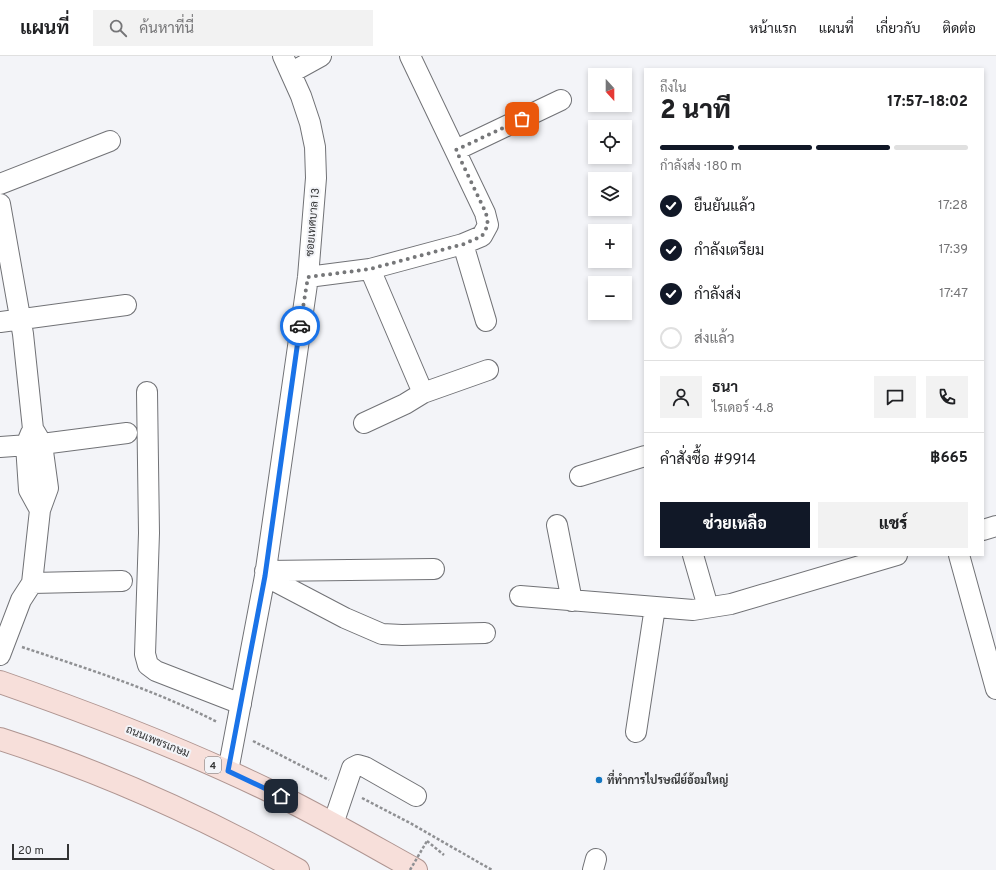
<!DOCTYPE html>
<html lang="th">
<meta charset="utf-8">
<style>
body{margin:0;font-family:Overpass,Sarabun,sans-serif;background:#f2f2f2;color:#202124;height:100vh;display:flex;flex-direction:column;font-size:15px;white-space:nowrap}
*{box-sizing:border-box;margin:0}
p{font-size:13px;color:#757577}
.icon{flex:none;width:22px;height:22px;fill:none;stroke:currentColor;stroke-width:2;stroke-linecap:round;stroke-linejoin:round}
.map{position:relative;flex:1;overflow:hidden}
.details{position:absolute;left:644px;top:12px;width:340px;height:488px;display:flex;flex-direction:column;background:#fff;border-radius:0px;box-shadow:0 2px 6px #0003}
.details>*{flex:none}
.needle{width:26px;rotate:159deg}
.buttons{position:absolute;left:588px;top:12px;display:grid;gap:8px}
.buttons a{display:grid;place-items:center;width:44px;height:44px;border-radius:0px;background:#fff;box-shadow:0 2px 6px #0003;font-size:20px}
.scale{position:absolute;left:12px;bottom:10px;width:57px;box-sizing:border-box;padding-left:4px;border:2px solid #333435;border-top:0;font-size:11px;line-height:14px;white-space:nowrap;color:#333435;-webkit-text-stroke:3px #f3f4f8;paint-order:stroke}
.pin{position:absolute;display:grid;place-items:center;width:34px;height:34px;color:#fff;margin:-17px;border-radius:8px;box-shadow:0 2px 6px #0006}
.courier{position:absolute;display:grid;place-items:center;width:40px;height:40px;margin:-20px;border:3px solid #1a73e8;border-radius:50%;background:#fff;color:#222;box-shadow:0 1px 5px #0007}
.overview em{font-style:normal;font-weight:800}
.overview div{display:flex;flex-direction:column-reverse}
.overview{display:flex;align-items:center;justify-content:space-between;height:68px;padding:0 16px}
h1{font-size:26px;font-weight:800;line-height:30px}
.bar{display:grid;grid-template-columns:repeat(4,1fr);gap:6px 4px;align-content:center;height:48px;padding:0 16px}
.bar i{height:5px;border-radius:3px;background:#e0e0e0}
.bar .active{background:#111827}
.bar p{grid-column:span 4}
.line{display:flex;align-items:center;gap:10px;padding:0 16px;border-top:1px solid #e0e0e0}
.line div{flex:1}
.round{display:grid;place-items:center;flex:none;width:42px;height:42px;border-radius:0px;background:#f2f2f2}
ol{padding:0 16px;list-style:none}
li{display:flex;align-items:center;gap:12px;height:44px}
li p{margin-inline-start:auto}
li .icon{padding:4px;border-radius:50%;background:#111827;color:#fff;stroke-width:4}
li:last-child{color:#757577}
li i{width:22px;height:22px;border:2px solid #e0e0e0;border-radius:50%}
.button{display:flex;gap:8px;margin-top:auto;padding:8px 16px}
.button a{flex:1;height:46px;border-radius:0px;background:#111827;color:#fff;font-size:16px;font-weight:800;line-height:46px;text-align:center}
.button a+a{background:#f2f2f2;color:#202124}
header{display:flex;align-items:center;gap:24px;box-sizing:border-box;height:56px;padding:0 20px;background:#fff;border-bottom:1px solid #e0e0e0}
header strong{font-size:19px}
nav{display:flex;gap:22px;margin-inline-start:auto;font-size:14px}
.search{width:280px;height:36px;background:#f2f2f2;display:flex;align-items:center;gap:10px;box-sizing:border-box;padding:0 14px;border-radius:0px;color:#757577;font-size:15px}
.map>svg:first-child{display:block}
.lines{fill:none;stroke-linecap:round;stroke-linejoin:round}
.minor-casing{stroke:#717276;stroke-width:22}
.major-casing{stroke:#af9591;stroke-width:24}
.path{stroke:#8f9093;stroke-width:2.5;stroke-dasharray:3 2;stroke-linecap:butt}
.minor{stroke:#fff;stroke-width:20}
.major{stroke:#f7dfda;stroke-width:22}
.path-bridge{stroke:#8f9093;stroke-width:2.5;stroke-dasharray:3 2;stroke-linecap:butt}
.done{stroke:#767779;stroke-width:4;stroke-dasharray:0 7.2}
.route{stroke:#1a73e8;stroke-width:5}
.poi-dot{fill:#1376c2;stroke:#f3f4f8;stroke-width:1.5}
.labels{text-anchor:middle;stroke-width:4;stroke-linejoin:round;paint-order:stroke}
.shield{fill:#f3f4f8;stroke:#6d6e70;stroke-width:1}
.shield-label{font-size:10px;font-weight:bold;fill:#333435}
.street-label{font-size:11px;fill:#333435;stroke:#f3f4f8}
.poi-label{font-size:11px;font-weight:bold;fill:#333435;stroke:#f3f4f8;text-anchor:start}
</style>
<header>
<strong>แผนที่</strong>
<div class="search"><svg class="icon" aria-label="search" viewBox="0 0 24 24"><circle cx="10" cy="10" r="6"/><path d="M15 15l6 6"/></svg>ค้นหาที่นี่</div>
<nav><a>หน้าแรก</a><a>แผนที่</a><a>เกี่ยวกับ</a><a>ติดต่อ</a></nav>
</header>
<div class="map">
<svg width="996" height="814" viewBox="0 0 996 814">
<rect width="100%" height="100%" fill="#f3f4f8"/>
<g class="lines">
<defs>
<path id="minor" d="M410 0 485 157 488 169 482 180 463 188
M292 16 321 0
M456 94 561 44
M0 128 110 85
M0 148 23 278 33 373 42 388 48 432 40 454 32 527 21 544 0 599
M308 221 370 213
M486 265 463 188 370 213 423 337 488 314
M0 266 126 249
M147 336 149 477 145 598 148 609 156 615 241 648
M364 367 405 348 423 337
M31 377 26 389 29 434 40 454
M0 391 42 388 127 377
M580 420 645 400
M557 469 572 545
M983 474 996 470
M693 499 708 551
M959 499 996 633
M265 515 434 513
M265 520 345 562 382 578 402 579 485 577
M32 527 122 525
M520 540 693 554 731 548 897 499
M636 676 655 551
M228 715 265 520 308 221 316 122 315 91 310 67 301 40 283 0
M333 768 352 712 358 709 365 711 416 740
M593 814 596 803"/>
<path id="major" d="M0 626C95 659 189 695 280 740 326 763 371 789 416 814
M0 683C103 716 203 761 298 814"/>
</defs>
<use href="#minor" class="minor-casing"/>
<use href="#major" class="major-casing"/>
<path class="path" d="M22 591C88 613 155 634 217 666
M253 685 329 724
M362 742 410 767 492 814
M427 785 444 799"/>
<use href="#minor" class="minor"/>
<use href="#major" class="major"/>
<path class="path-bridge" d="M410 814 427 785"/>
</g>
<g class="lines">
<path class="done" d="M300 270 308 221 370 213 464 188 482 180 488 169 486 157 456 94 522 63"/>
<path class="route" d="M281 740 228 715 265 520 300 270"/>
</g>
<circle class="poi-dot" cx="599" cy="724" r="4"/>
<g class="labels">
<rect class="shield" x="205" y="701" width="16" height="16" rx="3"/>
<g class="shield-label">
<text x="213" y="713">4</text>
</g>
<g class="street-label">
<text transform="translate(312 166) rotate(-85)" y="4">ซอยเทศบาล 13</text>
<text transform="translate(158 685) rotate(22)" y="4">ถนนเพชรเกษม</text>
</g>
<g class="poi-label">
<text x="607" y="728">ที่ทำการไปรษณีย์อ้อมใหญ่</text>
</g>
</g>
</svg>
<div class="buttons">
<a><svg class="needle" viewBox="-14 -14 28 28"><path d="M0-13l5 13h-10z" fill="#e53935"/><path d="M0 13l5-13h-10z" fill="#757577"/></svg></a>
<a><svg class="icon" aria-label="locate" viewBox="0 0 24 24"><circle cx="12" cy="12" r="6"/><path d="M12 2v4M12 18v4M2 12h4M18 12h4"/></svg></a>
<a><svg class="icon" aria-label="layers" viewBox="0 0 24 24"><path d="M12 4l9 5-9 5-9-5zM3 14l9 5 9-5"/></svg></a>
<a>+</a>
<a>−</a>
</div>
<div class="scale">20 m</div>
<div class="pin" style="left:522px;top:63px;background:#ea580c"><svg class="icon" aria-label="bag" viewBox="0 0 24 24"><path d="M5 8h14l-1 12H6zM9 8a3 3 0 0 1 6 0"/></svg></div>
<div class="pin" style="left:281px;top:740px;background:#1f2937"><svg class="icon" aria-label="home" viewBox="0 0 24 24"><path d="M3 11l9-7 9 7M6 9v11h12V9"/></svg></div>
<div class="courier" style="left:300px;top:270px"><svg class="icon" aria-label="car" viewBox="0 0 24 24"><path d="M5 17H2v-5l4-1 3-4h7l3 4 3 1v5h-3M9 17h6M6 11h13"/><circle cx="7" cy="17" r="2"/><circle cx="17" cy="17" r="2"/></svg></div>
<section class="details">
<div class="overview"><div><h1>2 นาที</h1><p>ถึงใน</p></div><em>17:57–18:02</em></div>
<div class="bar"><i class="active"></i><i class="active"></i><i class="active"></i><i></i><p>กำลังส่ง · 180 m</p></div>
<ol>
<li><svg class="icon" aria-label="check" viewBox="0 0 24 24"><path d="M5 12l5 5 9-10"/></svg>ยืนยันแล้ว<p>17:28</p></li>
<li><svg class="icon" aria-label="check" viewBox="0 0 24 24"><path d="M5 12l5 5 9-10"/></svg>กำลังเตรียม<p>17:39</p></li>
<li><svg class="icon" aria-label="check" viewBox="0 0 24 24"><path d="M5 12l5 5 9-10"/></svg>กำลังส่ง<p>17:47</p></li>
<li><i></i>ส่งแล้ว</li>
</ol>
<div class="line" style="height:72px"><a class="round"><svg class="icon" aria-label="person" viewBox="0 0 24 24"><circle cx="12" cy="8" r="4"/><path d="M4 21q1-7 8-7t8 7"/></svg></a><div><b>ธนา</b><p>ไรเดอร์ · 4.8</p></div><a class="round"><svg class="icon" aria-label="chat" viewBox="0 0 24 24"><path d="M4 5h16v11H9l-5 4z"/></svg></a><a class="round"><svg class="icon" aria-label="phone" viewBox="0 0 24 24"><path d="M5 4h4l2 5-3 2q2 4 5 5l2-3 5 2v4C11 20 4 13 5 4z"/></svg></a></div>
<div class="line" style="height:52px"><div>คำสั่งซื้อ #9914</div><b>฿665</b></div>
<div class="button"><a>ช่วยเหลือ</a><a>แชร์</a></div>
</section>
</div>
